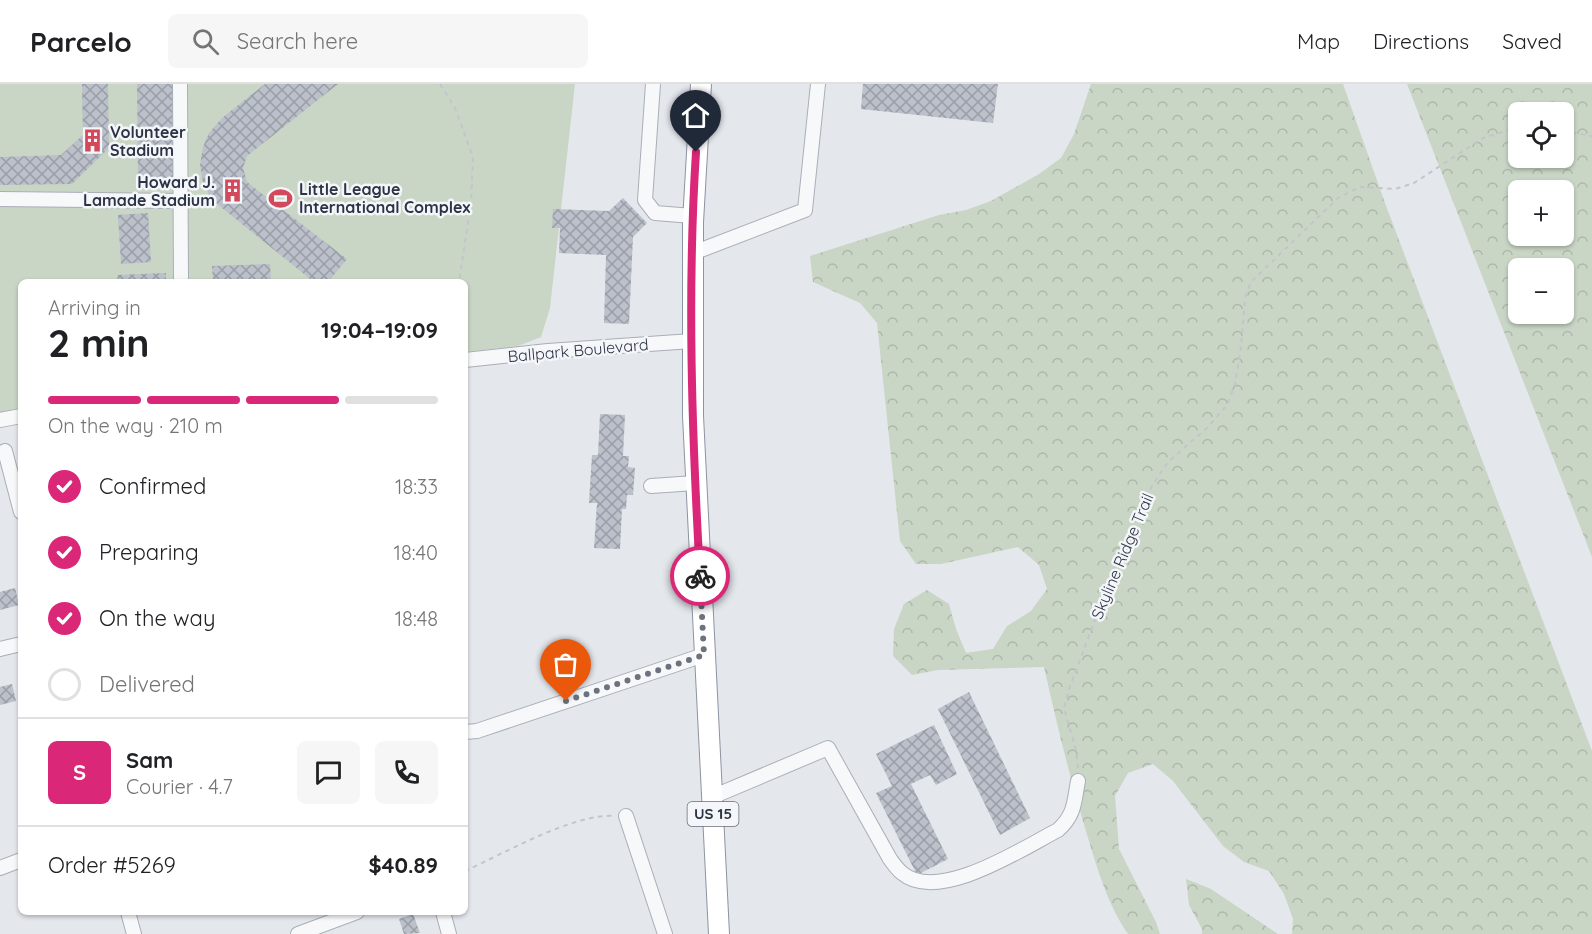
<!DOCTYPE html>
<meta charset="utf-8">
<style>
body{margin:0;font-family:Quicksand,sans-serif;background:#f6f6f6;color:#202124;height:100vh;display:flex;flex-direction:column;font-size:22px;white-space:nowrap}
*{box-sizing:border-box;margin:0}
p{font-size:20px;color:#757577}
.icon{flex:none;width:33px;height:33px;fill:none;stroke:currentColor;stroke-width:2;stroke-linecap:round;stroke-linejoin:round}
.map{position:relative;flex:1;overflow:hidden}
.details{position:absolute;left:18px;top:195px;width:450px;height:636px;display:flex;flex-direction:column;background:#fff;border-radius:9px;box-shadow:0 2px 4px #0004}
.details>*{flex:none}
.fabs{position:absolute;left:1508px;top:18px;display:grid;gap:12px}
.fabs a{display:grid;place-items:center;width:66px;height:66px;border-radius:9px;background:#fff;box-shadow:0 2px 4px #0004;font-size:30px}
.pin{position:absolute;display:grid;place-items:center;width:51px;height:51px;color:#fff;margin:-62px -26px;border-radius:50% 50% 50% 0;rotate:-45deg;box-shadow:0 0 6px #0007}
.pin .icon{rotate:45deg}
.courier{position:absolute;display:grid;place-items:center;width:60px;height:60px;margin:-30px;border:4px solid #db2777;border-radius:50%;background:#fff;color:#222;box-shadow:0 2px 8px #0007}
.headline em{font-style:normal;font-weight:700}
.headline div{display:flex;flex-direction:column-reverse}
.headline{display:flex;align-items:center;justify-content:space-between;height:102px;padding:0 30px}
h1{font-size:39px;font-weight:700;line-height:45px}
.bar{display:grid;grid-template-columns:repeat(4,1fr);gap:9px 6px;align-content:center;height:72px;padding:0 30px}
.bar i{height:8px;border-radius:4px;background:#e0e0e0}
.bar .on{background:#db2777}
.bar p{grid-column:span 4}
.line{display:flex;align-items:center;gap:15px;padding:0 30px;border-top:2px solid #e0e0e0}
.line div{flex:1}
.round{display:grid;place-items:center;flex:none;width:63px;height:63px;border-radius:9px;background:#f6f6f6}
ol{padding:0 30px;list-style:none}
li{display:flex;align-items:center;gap:18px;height:66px}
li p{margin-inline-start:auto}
li .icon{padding:6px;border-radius:50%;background:#db2777;color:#fff;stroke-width:4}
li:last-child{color:#757577}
li i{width:33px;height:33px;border:3px solid #e0e0e0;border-radius:50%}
header{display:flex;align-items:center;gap:36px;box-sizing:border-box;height:84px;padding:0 30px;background:#fff;border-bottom:2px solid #e0e0e0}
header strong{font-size:28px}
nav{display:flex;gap:33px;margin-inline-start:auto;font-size:21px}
.search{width:420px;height:54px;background:#f6f6f6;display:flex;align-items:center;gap:15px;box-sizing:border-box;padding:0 21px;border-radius:9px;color:#757577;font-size:22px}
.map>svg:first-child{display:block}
.grass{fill:#c9d6c5}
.forest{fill:url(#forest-crowns);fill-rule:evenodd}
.building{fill:url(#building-cross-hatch)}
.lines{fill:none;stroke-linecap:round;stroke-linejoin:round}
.minor-casing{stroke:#a9aeb7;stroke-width:16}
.highway-casing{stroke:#8b94a3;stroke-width:22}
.path{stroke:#c2c5cb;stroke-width:2;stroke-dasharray:4.5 4.5;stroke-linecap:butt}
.minor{stroke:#f7f8fa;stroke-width:14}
.highway{stroke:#fff;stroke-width:20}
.done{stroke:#6c737f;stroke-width:6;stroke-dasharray:0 10.8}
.route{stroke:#db2777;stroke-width:8}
.labels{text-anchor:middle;stroke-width:5;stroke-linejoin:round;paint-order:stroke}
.shield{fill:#f4f6f9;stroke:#676e7b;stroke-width:1.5}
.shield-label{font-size:15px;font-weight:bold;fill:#2b3445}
.poi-label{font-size:16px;font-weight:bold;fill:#2b3445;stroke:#f4f6f9;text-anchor:start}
.street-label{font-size:16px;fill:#2b3445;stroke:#f4f6f9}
</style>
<header>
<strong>Parcelo</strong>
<div class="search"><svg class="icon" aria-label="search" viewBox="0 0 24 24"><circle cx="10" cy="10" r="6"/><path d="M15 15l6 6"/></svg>Search here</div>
<nav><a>Map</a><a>Directions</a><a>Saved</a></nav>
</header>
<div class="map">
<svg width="1592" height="850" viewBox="0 0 1592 850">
<defs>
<pattern id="forest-crowns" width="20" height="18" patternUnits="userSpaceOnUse" patternTransform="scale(1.5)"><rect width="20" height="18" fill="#c9d6c5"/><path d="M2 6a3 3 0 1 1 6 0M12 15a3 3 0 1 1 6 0" fill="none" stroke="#adb8ab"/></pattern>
<pattern id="building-cross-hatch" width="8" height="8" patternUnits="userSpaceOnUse" patternTransform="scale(1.5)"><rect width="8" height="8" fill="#bbc0ca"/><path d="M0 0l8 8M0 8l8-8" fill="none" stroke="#989da6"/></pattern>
</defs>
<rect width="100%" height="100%" fill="#e4e7ec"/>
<path class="grass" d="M0 0H575L550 224 541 253 518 262 465 268V198H21V334L0 342Z"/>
<path class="forest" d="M1091 0H1343L1385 119 1592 667V850H1292L1293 835 1284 810 1269 787 1244 778 1223 762 1173 697 1153 680 1128 689 1115 712 1119 765 1156 838 1160 850H1128C1106 818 1096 780 1085 744 1069 690 1056 637 1044 583L938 586 912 591 893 572 894 545 904 520 927 506 949 520 956 545 966 569 993 565 1007 542 1031 527 1047 505 1039 481 1018 463 941 480H916L900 457 877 239 860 219 813 198 810 172 939 131 966 126 991 117 1039 90 1061 74 1074 50Z
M1407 0H1592V473ZM1518 28H1563V74H1518ZM1518 106H1563V152H1518ZM1518 184H1563V230H1518Z
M1186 795 1211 805 1278 850H1202V845L1189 821Z"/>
<path class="building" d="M82 0H108L109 64 72 100 0 101V73L61 71 83 51Z
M137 0H172L173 94H138Z
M265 0H338L247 72 243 84 247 98 347 175 328 198H314L211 115 203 98 200 81 203 63 209 49 222 34Z
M863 0H998L993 39 861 25Z
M623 114 647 139 633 153 629 240 604 239 606 171 559 169 560 144H552L553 125 609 127Z
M148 129 151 178 121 180 118 131Z
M270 180 271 198H213L212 182Z
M166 189V198H118L117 191Z
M600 330 625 331 623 372H629L628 383 635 384 633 411H627L626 425H622L620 465 594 464 597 419H589L592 371H598Z
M15 504 19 521 0 526V508Z
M12 600 16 617 0 621V603Z
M969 608 1030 734 1000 751 938 625Z
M934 641 957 690 936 701 930 691 911 700 948 775 917 791 876 709 892 702 876 670Z
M413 830 420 849 404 850 399 835Z"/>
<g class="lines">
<defs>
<path id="minor" d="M180 0 181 198
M653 0 645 116 655 129 693 132
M0 115 180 117
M693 169 805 126 818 0
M465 276 548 267 692 257
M0 336 21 332
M5 367 21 428
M651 402 695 399
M0 565 21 560
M465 648 477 647 704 571
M712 713 828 664 890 775C893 779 897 785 902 789 938 820 1023 764 1058 746 1075 731 1074 718 1078 697
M626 732 665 850
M0 784 21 776
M128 828 134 850
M443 828 449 850
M298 850 357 828"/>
<path id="highway" d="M701 0 693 138V332L719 850"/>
</defs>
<use href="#minor" class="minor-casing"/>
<use href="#highway" class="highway-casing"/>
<path class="path" d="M440 0 455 24 473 73 471 119 459 198
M1563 47 1592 52
M1078 684 1076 666 1064 624 1069 605 1122 464 1152 402 1168 378 1208 343 1227 321 1235 300 1241 263 1245 214 1251 198 1338 114 1360 103 1395 105 1414 99 1483 54 1509 46H1518
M465 787C503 770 574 729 614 732"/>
<use href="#minor" class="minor"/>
<use href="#highway" class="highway"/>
</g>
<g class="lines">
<path class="done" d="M566 617 704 571 700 492"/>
<path class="route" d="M696 68C687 209 692 351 700 492"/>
</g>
<defs>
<symbol id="building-bare" viewBox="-9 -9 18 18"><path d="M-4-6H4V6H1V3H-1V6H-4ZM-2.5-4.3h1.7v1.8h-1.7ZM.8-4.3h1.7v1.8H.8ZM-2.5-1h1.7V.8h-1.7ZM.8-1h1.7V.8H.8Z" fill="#d1495b" stroke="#f4f6f9" stroke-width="2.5" paint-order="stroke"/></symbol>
<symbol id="stadium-bare" viewBox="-9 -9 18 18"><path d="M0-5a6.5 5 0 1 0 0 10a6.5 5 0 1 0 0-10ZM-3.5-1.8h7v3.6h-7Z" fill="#d1495b" stroke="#f4f6f9" stroke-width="2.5" paint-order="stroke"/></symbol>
</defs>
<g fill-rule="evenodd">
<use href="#building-bare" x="76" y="40" width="33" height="33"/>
<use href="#building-bare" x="216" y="90" width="33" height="33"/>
<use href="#stadium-bare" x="264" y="98" width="33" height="33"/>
</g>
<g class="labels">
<rect class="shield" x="687.5" y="718" width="51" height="24" rx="4.5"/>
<g class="shield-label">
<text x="713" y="735">US 15</text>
</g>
<g class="poi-label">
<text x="110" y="54">Volunteer<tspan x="110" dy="18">Stadium</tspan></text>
<text x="215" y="104" text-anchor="end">Howard J.<tspan x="215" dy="18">Lamade Stadium</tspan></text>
<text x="299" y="111">Little League<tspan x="299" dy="18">International Complex</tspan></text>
</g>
<g class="street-label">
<text transform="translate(578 266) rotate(-5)" y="6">Ballpark Boulevard</text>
<text transform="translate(1122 472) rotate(-67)" y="6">Skyline Ridge Trail</text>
</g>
</g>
</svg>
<div class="fabs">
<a><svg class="icon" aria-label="locate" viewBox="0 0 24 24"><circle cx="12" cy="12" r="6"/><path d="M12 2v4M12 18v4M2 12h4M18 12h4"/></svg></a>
<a>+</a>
<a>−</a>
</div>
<div class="pin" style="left:566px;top:617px;background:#ea580c"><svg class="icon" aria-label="bag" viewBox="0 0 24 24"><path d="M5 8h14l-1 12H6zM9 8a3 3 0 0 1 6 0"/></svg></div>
<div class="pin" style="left:696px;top:68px;background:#1f2937"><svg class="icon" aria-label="home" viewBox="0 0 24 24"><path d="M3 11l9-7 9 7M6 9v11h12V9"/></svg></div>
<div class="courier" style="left:700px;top:492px"><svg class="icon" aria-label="bike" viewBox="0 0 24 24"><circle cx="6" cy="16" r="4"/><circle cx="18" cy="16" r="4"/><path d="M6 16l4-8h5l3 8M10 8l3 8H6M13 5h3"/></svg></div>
<section class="details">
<div class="headline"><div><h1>2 min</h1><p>Arriving in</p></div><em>19:04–19:09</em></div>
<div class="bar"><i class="on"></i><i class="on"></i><i class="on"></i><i></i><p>On the way · 210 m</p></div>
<ol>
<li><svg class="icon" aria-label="check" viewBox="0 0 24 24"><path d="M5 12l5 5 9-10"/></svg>Confirmed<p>18:33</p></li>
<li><svg class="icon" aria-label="check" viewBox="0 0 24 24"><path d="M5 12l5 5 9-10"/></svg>Preparing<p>18:40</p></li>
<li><svg class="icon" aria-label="check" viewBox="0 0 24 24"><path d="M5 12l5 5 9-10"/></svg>On the way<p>18:48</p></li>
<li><i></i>Delivered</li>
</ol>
<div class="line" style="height:108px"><b class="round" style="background:#db2777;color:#fff">S</b><div><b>Sam</b><p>Courier · 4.7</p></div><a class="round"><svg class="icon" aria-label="chat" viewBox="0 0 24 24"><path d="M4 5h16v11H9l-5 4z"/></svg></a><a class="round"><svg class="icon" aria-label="phone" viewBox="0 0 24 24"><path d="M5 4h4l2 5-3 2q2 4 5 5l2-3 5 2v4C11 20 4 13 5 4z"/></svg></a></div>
<div class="line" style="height:78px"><div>Order #5269</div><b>$40.89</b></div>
</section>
</div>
